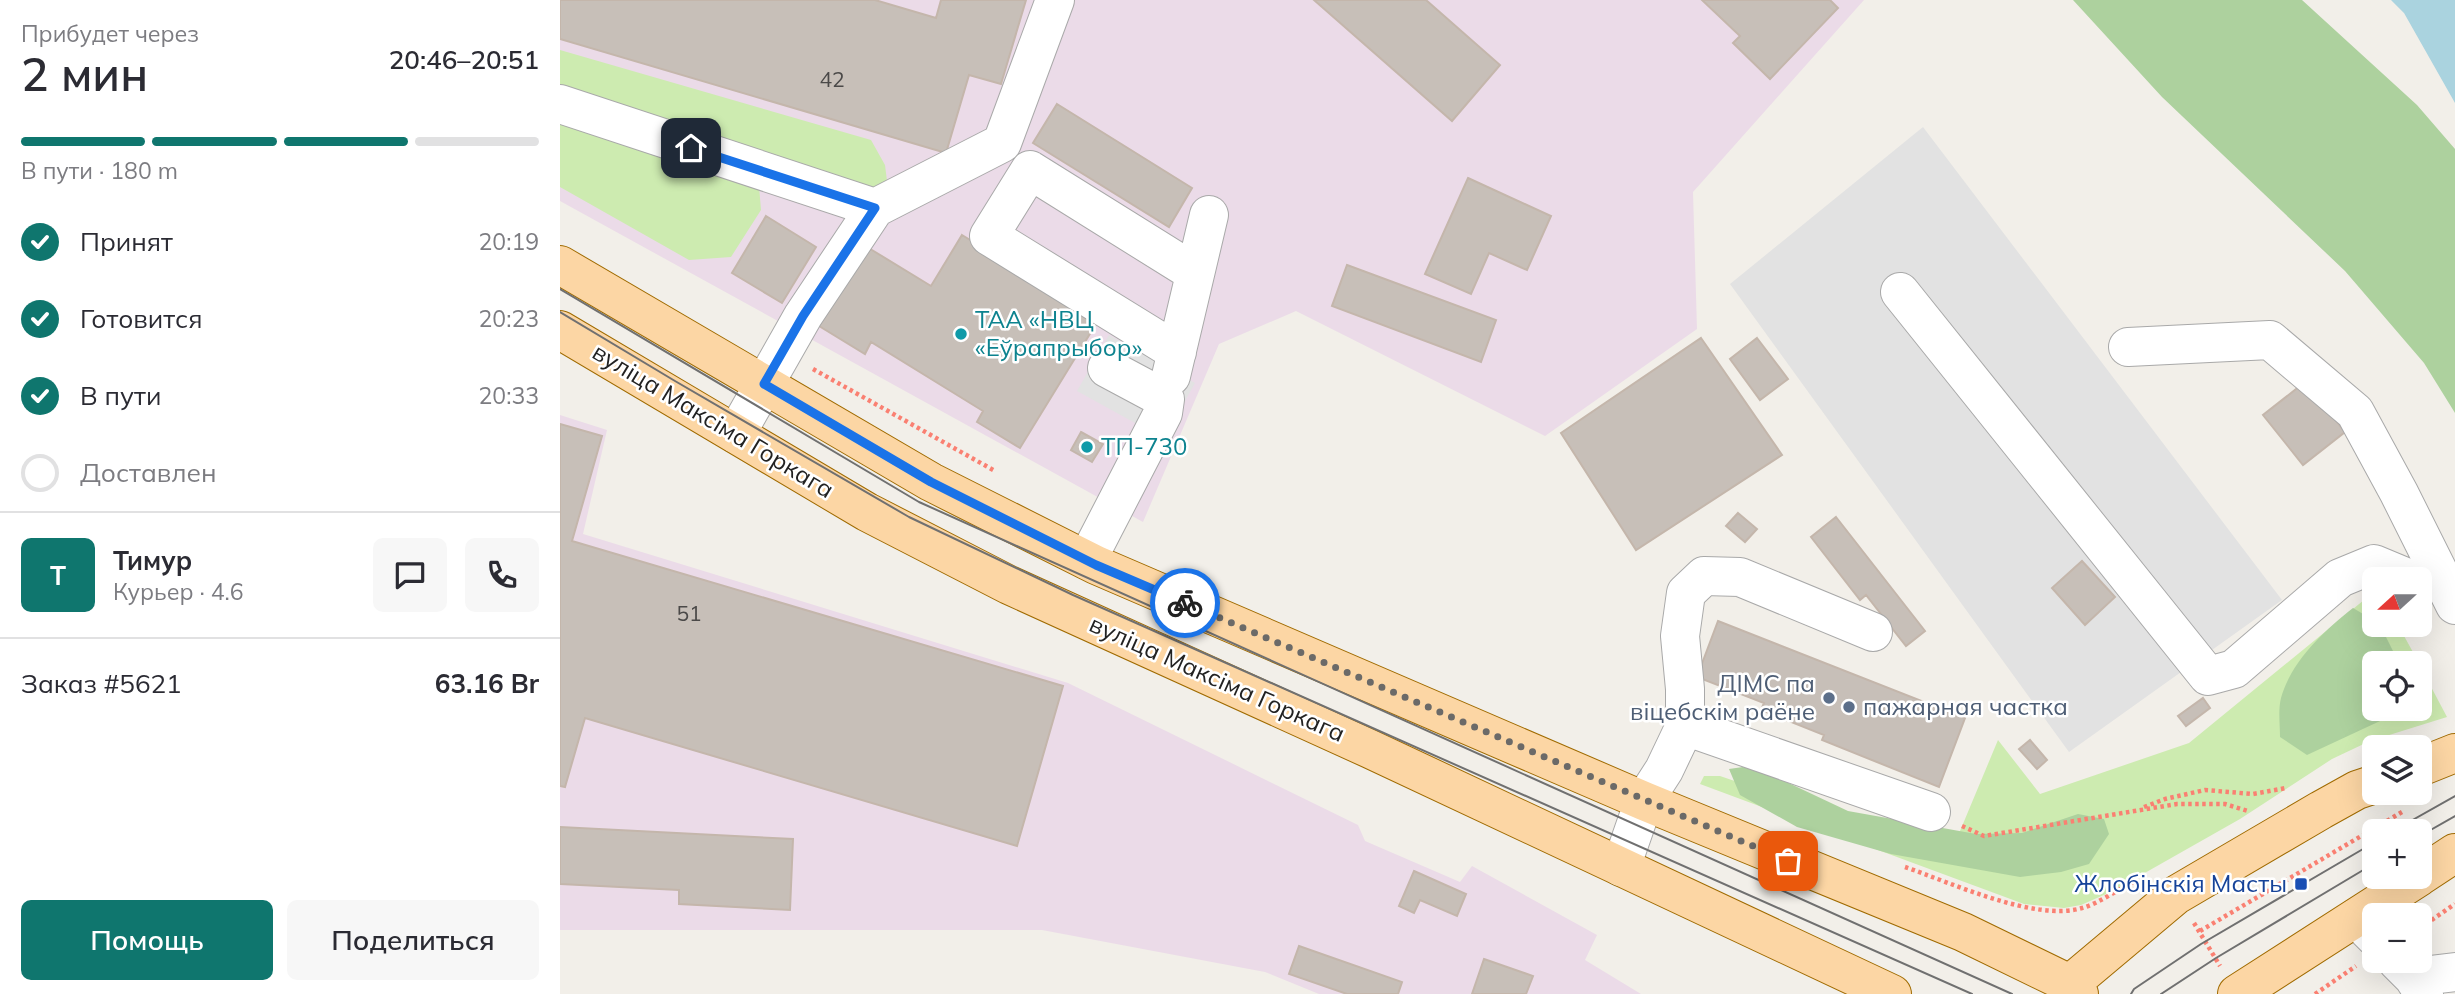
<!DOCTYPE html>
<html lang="ru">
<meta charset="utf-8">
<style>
body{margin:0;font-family:Mulish,sans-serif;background:#f7f7f7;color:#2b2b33;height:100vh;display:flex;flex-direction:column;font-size:26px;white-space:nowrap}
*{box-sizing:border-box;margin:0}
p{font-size:23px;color:#7c7c81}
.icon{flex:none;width:38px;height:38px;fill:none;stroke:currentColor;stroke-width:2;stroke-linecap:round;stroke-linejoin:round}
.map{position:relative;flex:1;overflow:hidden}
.sheet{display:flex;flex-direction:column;background:#fff;width:560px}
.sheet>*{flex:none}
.needle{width:46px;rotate:249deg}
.buttons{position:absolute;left:1802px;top:567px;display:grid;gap:14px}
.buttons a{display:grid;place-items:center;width:70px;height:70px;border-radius:10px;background:#fff;box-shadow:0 7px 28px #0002;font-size:35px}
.pin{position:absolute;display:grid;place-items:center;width:60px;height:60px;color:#fff;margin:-30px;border-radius:14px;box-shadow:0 4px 10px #0006}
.courier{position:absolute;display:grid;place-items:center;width:70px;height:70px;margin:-35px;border:5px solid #1a73e8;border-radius:50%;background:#fff;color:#222;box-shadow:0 2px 9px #0007}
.overview em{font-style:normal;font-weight:600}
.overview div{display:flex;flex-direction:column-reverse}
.overview{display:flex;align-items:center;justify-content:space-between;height:119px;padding:0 21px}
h1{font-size:46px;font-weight:600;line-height:52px}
.bar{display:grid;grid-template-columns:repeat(4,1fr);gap:10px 7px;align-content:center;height:84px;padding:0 21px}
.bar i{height:9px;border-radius:5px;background:#e1e1e2}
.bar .on{background:#0f766e}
.bar p{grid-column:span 4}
.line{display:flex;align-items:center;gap:18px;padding:0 21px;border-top:2px solid #e1e1e2}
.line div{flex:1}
.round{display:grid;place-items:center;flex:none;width:74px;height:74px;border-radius:10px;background:#f7f7f7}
ol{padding:0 21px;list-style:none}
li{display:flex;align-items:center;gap:21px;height:77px}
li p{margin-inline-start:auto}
li .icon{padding:7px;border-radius:50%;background:#0f766e;color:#fff;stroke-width:4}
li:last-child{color:#7c7c81}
li i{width:38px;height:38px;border:4px solid #e1e1e2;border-radius:50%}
.action{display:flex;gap:14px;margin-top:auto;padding:14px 21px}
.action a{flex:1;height:80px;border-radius:10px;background:#0f766e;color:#fff;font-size:28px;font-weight:600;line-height:80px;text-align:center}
.action a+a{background:#f7f7f7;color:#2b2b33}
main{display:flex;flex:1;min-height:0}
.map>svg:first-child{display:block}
.industrial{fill:#ebdbe8}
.grass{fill:#cdebb0}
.forest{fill:#add19e}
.parking{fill:#e2e2e2}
.water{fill:#aad3df}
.building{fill:#c7bfb8;stroke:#c4b6ab;stroke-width:2}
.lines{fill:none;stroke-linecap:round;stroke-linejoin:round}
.minor-casing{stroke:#a9a9a9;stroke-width:40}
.major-casing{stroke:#a06b00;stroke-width:40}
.path{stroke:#fa8072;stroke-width:4.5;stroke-dasharray:3.5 3.5;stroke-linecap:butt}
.minor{stroke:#fff;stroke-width:38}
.major{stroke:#fcd6a4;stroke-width:38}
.tram{stroke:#707070;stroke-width:2}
.done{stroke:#6b6a68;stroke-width:7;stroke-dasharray:0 12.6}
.route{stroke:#1a73e8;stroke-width:9}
.culture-dot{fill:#0f9aa8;stroke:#fff;stroke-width:2.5}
.service-dot{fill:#5c6f8a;stroke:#fff;stroke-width:2.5}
.transit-dot{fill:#1a4fb4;stroke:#fff;stroke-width:2.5}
.labels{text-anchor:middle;stroke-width:5;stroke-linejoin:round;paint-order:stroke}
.number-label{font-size:21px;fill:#4b4948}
.culture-label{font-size:24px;fill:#0d838f;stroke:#fff;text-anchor:start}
.street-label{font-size:24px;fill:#222;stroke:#fff}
.service-label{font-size:24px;fill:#4e5e75;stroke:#fff;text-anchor:end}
.transit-label{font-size:24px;fill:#164399;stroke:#fff;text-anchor:end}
</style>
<main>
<section class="sheet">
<div class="overview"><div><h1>2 мин</h1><p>Прибудет через</p></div><em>20:46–20:51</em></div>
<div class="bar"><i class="on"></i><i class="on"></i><i class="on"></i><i></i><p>В пути · 180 m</p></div>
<ol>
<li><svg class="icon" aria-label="check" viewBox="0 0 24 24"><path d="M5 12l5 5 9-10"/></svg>Принят<p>20:19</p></li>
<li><svg class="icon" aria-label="check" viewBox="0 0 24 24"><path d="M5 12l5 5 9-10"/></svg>Готовится<p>20:23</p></li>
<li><svg class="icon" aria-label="check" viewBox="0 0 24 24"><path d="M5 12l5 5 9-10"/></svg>В пути<p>20:33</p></li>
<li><i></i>Доставлен</li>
</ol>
<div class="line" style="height:126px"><b class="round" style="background:#0f766e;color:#fff">Т</b><div><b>Тимур</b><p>Курьер · 4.6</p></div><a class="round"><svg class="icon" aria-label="chat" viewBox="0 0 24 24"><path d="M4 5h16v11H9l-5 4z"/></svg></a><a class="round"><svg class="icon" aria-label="phone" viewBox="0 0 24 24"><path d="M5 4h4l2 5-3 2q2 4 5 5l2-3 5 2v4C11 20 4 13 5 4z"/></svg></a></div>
<div class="line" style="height:91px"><div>Заказ #5621</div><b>63.16 Br</b></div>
<div class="action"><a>Помощь</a><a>Поделиться</a></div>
</section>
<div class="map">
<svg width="1895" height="994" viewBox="0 0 1895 994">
<rect width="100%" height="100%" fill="#f2efe9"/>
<path class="industrial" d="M0 0H1304L1133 192 1137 329 985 436 736 311 659 344 583 522 0 201Z
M0 415 47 430 23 534 508 683 798 825 805 841 900 882 912 866 1037 935 1025 960 1081 994H759L705 972 482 930H0Z"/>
<path class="grass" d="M0 50 311 140 325 165 327 181 317 194 0 92Z
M0 121 199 186 201 210 171 257 129 260 0 187Z
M1815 591V625H1838L1859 663H1815V709H1860V666L1887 717 1810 741 1772 759 1680 819 1553 891 1521 905 1504 908 1464 904 1140 784 1144 776H1160L1390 855 1438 740 1480 794 1629 743Z"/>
<path class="forest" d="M1513 0H1742L1857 105 1895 149V413L1864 363 1785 271 1602 97Z
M1793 608 1815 621V625H1820L1834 653 1837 663H1815V709H1836L1833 715 1747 755 1720 737C1720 725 1718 710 1721 698 1732 660 1764 631 1793 608Z
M1183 767 1218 778 1288 811 1416 834 1462 833 1518 814 1544 819 1549 834 1529 864 1501 872 1460 877 1331 854 1237 827 1180 795 1169 769Z"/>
<path class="parking" d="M1363 127 1722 600 1509 752 1170 284Z
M549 335 635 383 604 439 517 391Z"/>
<path class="water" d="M1831 0H1895V103L1844 13Z"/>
<path class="building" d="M0 0H315L376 18 381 0H466L441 84 409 75 386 153 0 39Z
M754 0H866L940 65 892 121Z
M1142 0H1270L1278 8 1210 79 1173 43 1180 36Z
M497 104 632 188 609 227 473 143Z
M908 178 991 216 967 270 929 253 911 294 865 274Z
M206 216 256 247 222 303 172 273Z
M402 235 539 319 460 448 417 422 423 411 311 342 305 354 259 326 307 247 371 286Z
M787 265 936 320 921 362 772 306Z
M1141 338 1222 455 1076 550 1001 433Z
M1197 338 1228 379 1200 400 1170 359Z
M1745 382 1785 432 1743 465 1703 415Z
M0 424 42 436 12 541 503 686 457 846 25 718 5 787 0 786Z
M521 432 543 444 532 462 511 450Z
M1178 513 1197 529 1185 542 1166 526Z
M1276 517 1365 631 1346 646 1306 595 1300 600 1251 537Z
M1522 561 1555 597 1525 625 1492 588Z
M1158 621 1405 718 1379 787 1262 740 1264 735 1201 710 1204 703 1137 677Z
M1643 698 1650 708 1626 726 1618 716Z
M1470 740 1487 760 1477 769 1459 749Z
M0 827 233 839 230 910 119 904V890L0 884Z
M854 871 906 894 897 916 860 900 854 913 839 906Z
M739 946 842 982 838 994H787L729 974Z
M924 959 973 976 966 994H912Z"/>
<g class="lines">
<defs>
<path id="minor" d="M0 104 315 208
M1340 292 1648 676 1674 669 1780 578 1814 564 1850 579
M1568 347 1710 340 1795 412 1839 493 1895 605
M617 352 429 236 470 170 635 273
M611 376 649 215
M176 434 243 316 315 208 442 143 495 0
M527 560 603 413 605 399 547 368
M1125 726V689L1120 636 1126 593 1144 576 1180 577 1313 632
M1061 867 1084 801 1104 770 1125 726 1371 812
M1796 918 1815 937
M1837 961 1853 977 1864 994
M1853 977 1895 972"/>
<path id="major" d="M0 265 371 482 536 565 1084 801 1403 932 1510 984 1519 994
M0 330 307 512 449 585 810 749 1332 994
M1860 767 1895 753
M1860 876 1895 853
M1509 994 1510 984 1616 895 1761 810 1797 790 1815 784
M1677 994 1859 877"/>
</defs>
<use href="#minor" class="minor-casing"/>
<use href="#major" class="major-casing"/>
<path class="path" d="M253 369 435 471
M1584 807 1605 799 1645 790 1693 794 1726 788
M1402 826 1424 836 1617 804H1665L1688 811
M1345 867C1392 883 1475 922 1522 908 1540 903 1558 889 1575 881
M1634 923 1660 966
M1860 928 1895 904
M1640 931 1842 812
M1755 994 1796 966"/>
<use href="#minor" class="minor"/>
<use href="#major" class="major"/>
<path class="tram" d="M0 289 359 502 1452 994
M0 312 115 381 349 517 513 595 1412 994
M1833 831 1895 796
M1860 836 1895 816
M1571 994 1574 989 1641 944 1815 842
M1601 994 1656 958 1815 863"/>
</g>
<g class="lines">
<path class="done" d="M625 603 1228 861"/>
<path class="route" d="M131 148 315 208 243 316 204 384 371 482 536 565 625 603"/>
</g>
<g class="culture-dot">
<circle cx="401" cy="334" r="7"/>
<circle cx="527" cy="447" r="7"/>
</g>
<g class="service-dot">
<circle cx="1269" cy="698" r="7"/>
<circle cx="1289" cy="707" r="7"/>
</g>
<rect class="transit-dot" x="1734" y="877" width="14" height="14" rx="3.5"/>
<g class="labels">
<g class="number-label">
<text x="272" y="87">42</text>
<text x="129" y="621">51</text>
</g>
<g class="culture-label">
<text x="415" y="328">ТАА «НВЦ<tspan x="415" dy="28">«Еўрапрыбор»</tspan></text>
<text x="541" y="455">ТП-730</text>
</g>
<g class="street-label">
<text transform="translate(153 421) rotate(31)" y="8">вуліца Максіма Горкага</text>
<text transform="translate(657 679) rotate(24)" y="8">вуліца Максіма Горкага</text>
</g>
<g class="service-label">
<text x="1255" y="692">ДІМС па<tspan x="1255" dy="28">віцебскім раёне</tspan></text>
<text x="1303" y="715" text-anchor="start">пажарная частка</text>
</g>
<g class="transit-label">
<text x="1727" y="892">Жлобінскія Масты</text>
</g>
</g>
</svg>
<div class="buttons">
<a><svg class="needle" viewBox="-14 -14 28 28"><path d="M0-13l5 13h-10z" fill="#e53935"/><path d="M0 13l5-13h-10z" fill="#7c7c81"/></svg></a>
<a><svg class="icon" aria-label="locate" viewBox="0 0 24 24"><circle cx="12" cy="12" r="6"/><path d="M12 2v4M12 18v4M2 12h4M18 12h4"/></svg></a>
<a><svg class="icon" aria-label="layers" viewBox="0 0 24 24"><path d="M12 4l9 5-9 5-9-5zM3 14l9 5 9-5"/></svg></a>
<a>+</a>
<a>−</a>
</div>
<div class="pin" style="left:1228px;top:861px;background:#ea580c"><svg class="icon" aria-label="bag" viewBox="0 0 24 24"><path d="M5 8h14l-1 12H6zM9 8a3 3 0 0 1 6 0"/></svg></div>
<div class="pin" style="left:131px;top:148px;background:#1f2937"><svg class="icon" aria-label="home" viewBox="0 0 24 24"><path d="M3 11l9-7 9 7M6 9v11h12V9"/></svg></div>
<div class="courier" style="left:625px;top:603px"><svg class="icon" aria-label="bike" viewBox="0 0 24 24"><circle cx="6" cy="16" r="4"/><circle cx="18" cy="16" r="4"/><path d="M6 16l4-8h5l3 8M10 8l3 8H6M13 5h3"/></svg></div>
</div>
</main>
